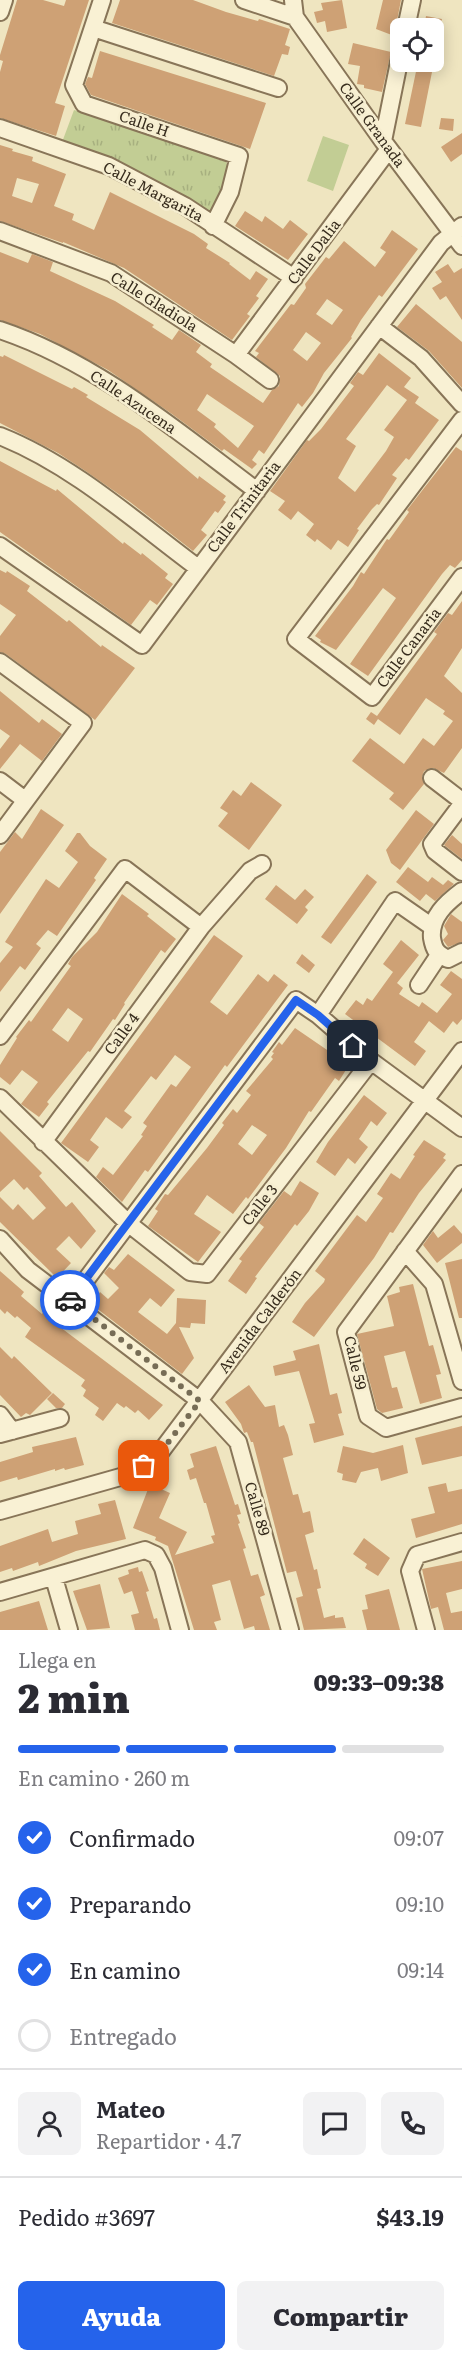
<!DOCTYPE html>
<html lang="es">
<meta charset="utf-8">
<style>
body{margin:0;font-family:Literata,serif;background:#f2f2f3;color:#2b2b33;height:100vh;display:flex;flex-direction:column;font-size:22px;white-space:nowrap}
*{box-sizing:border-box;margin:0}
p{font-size:20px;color:#7c7c81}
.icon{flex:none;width:33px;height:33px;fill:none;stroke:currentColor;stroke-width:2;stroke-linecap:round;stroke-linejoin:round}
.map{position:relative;height:1630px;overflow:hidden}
.details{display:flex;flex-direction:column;background:#fff;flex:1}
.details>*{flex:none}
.fabs{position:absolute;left:390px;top:18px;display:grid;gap:12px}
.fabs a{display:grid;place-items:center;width:54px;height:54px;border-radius:9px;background:#fff;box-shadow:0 3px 15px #0003;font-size:30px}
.pin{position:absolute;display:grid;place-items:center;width:51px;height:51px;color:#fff;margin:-26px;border-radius:12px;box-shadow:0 3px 9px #0006}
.courier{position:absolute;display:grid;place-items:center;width:60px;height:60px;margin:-30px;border:4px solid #2563eb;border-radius:50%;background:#fff;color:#222;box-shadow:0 2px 8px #0007}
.head em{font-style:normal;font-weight:800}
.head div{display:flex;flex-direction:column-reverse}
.head{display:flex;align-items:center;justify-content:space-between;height:102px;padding:0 18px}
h1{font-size:39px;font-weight:800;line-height:45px}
.bar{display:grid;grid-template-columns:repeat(4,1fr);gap:9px 6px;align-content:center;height:72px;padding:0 18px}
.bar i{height:8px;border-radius:4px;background:#e1e1e2}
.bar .current{background:#2563eb}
.bar p{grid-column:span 4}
.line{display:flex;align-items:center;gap:15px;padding:0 18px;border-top:2px solid #e1e1e2}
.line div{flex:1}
.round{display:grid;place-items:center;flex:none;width:63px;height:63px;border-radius:9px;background:#f2f2f3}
ol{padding:0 18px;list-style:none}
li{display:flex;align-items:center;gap:18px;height:66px}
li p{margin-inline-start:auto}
li .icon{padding:6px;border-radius:50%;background:#2563eb;color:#fff;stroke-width:4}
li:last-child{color:#7c7c81}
li i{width:33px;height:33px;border:3px solid #e1e1e2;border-radius:50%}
.button{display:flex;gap:12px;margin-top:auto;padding:12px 18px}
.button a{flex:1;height:69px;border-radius:9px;background:#2563eb;color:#fff;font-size:24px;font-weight:800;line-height:69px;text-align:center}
.button a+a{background:#f2f2f3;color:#2b2b33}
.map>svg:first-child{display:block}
.grass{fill:url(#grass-tufts)}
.park{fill:#c2cd94}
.building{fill:#cea175;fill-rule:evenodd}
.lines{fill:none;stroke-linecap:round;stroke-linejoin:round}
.minor-casing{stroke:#887558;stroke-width:20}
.minor{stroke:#f9f1d4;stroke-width:16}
.done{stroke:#776d56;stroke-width:6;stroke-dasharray:0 10.8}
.route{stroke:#2563eb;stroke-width:8}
.labels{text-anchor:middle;stroke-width:5;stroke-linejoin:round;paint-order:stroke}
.street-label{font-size:15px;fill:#372c1d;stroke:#f6eed0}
</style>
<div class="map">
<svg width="462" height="1630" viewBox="0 0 462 1630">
<defs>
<pattern id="grass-tufts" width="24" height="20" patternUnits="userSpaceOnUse" patternTransform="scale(1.5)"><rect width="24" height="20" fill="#c2cd94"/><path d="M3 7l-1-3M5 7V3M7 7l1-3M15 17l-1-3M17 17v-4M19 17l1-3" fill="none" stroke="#a7b07f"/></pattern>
</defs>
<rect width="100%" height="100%" fill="#efe5c0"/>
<path class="grass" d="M74 110 224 157C235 176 218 199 210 217L61 145Z"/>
<path class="park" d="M323 136 349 145 333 191 307 181Z"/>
<path class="building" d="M17 0H43L64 6 66 0H89L55 103 65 106 56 136 0 118V72L3 61 0 60V55Z
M120 0H193L226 12 258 21 259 19 290 29 285 45 290 47 288 55 282 54 274 76 112 23Z
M342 0 347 28 327 32 325 21 317 23 314 12 323 10 321 3Z
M383 0H401L396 26 397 37 376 29Z
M426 16 442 19 440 28H424Z
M353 43 391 52 382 92 364 88V85L357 84 360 66 348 64Z
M100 51 266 103 250 149 91 95 85 84 88 77 92 78Z
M418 62H434L421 127 405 124Z
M441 118 454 119 453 131 439 129Z
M462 133V154L451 162 441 147Z
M0 145 13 149 12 151 33 157 32 161 66 174 54 206 74 214 72 220 94 230 110 192 194 234 208 244 206 248 230 263 229 264 250 280 256 271 268 279 256 296 259 298 247 314 250 316 232 340 124 268 63 242V243L0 221ZM17 178 39 184 32 203 12 196Z
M245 211 262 222 265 216 283 229 290 220 308 234 288 260 235 226Z
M392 230 418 249 382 297 379 295 361 320 351 337 352 338 324 373 313 393 302 407 298 403 264 454 259 450 252 460 257 464 252 469 224 449 222 451 172 414 108 370 40 334 0 320V252L28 263 32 254 53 262 50 271 115 301 154 325 152 327 172 340 179 330 201 345 196 352 212 364 210 367 263 403 272 390 279 386 280 376 256 357 259 353 255 351 291 304 294 305 306 288 305 284 326 257 329 259 344 241 375 267 386 252 380 248ZM327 299 343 310 332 325 316 314ZM306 332 321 343 307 361 293 350ZM207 394 254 426 238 448 214 427 216 424 197 410Z
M448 264 454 273 462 268V320L446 296 440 300 432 288 442 282 435 272Z
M416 304 462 342V388L429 351 397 327Z
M379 353 411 378 404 387 419 397 415 403 439 420 409 460 406 458 392 475 397 478 379 505 377 504 372 509 357 529 359 530 348 547 338 540 331 550 317 539 315 542 306 535 314 524 298 511 291 520 278 510 285 501 270 491 307 440 309 441 321 429 354 386 350 383 358 372 363 375ZM387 385 407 400 384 430 394 437 386 451 355 492 338 478 356 446 346 439Z
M4 355 72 389 74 387 88 395 86 397 140 430 198 479 199 476 226 496 223 500 226 502 218 513 215 511 201 530 207 535 193 551 130 502 84 470 58 453 0 423V356L3 357Z
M456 447 462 451V560L455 568 450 565 442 574 368 676 350 664 396 598 383 588 336 650 320 642 321 640 315 636 353 586 361 572 364 574 387 539 389 540 409 512 407 510Z
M0 461 56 491 57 489 123 544 124 542 141 555 142 553 168 574 165 578 173 584 157 605 150 600 131 625 0 532Z
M0 570 6 573 7 571 30 586 27 591 67 622 69 620 101 647 102 645 135 668 95 720 6 654 0 652V636L16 615 0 604Z
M462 601V648L444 676 462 693V748L444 773 433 768 424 771 422 777 424 784 403 810 389 799 394 793 352 761 370 738 404 764 423 738 434 746 453 721 443 714 445 711 426 698 400 735 378 719 374 725 366 719 371 712 377 716 437 634 434 632 448 613 452 615Z
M0 691 39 723 42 719 62 734 42 761 20 744 0 769V749L10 736 0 729Z
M251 782 282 805 249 850 218 826 228 813 220 808 233 790 241 796Z
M41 809 64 825 0 914V852L15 832 22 839Z
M416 810 434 824 400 870 391 863 386 850Z
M77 833H80L90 846 107 859 94 878 96 880 57 936 48 930 36 944 41 948 25 970 20 966 0 992V963L13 947 5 942 46 879 59 888 78 862 65 851Z
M452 835 462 844V859L444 845Z
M408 867 428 882 432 877 443 885 448 880 454 884 435 901 426 894 420 901 396 882Z
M367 874 377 882 331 944 321 937Z
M276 885 295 900 305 889 314 897 305 907 308 910 297 924 265 899Z
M122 894 149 914 147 916 176 939 165 953 161 950 124 1003 125 1004 115 1020 113 1019 90 1052 88 1051 47 1102 49 1104 39 1117 21 1104 38 1082 22 1070 10 1085 0 1077V1065L17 1038 16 1037 29 1020 31 1022 71 966 68 964 72 957 97 932ZM68 1008 83 1019 68 1042 52 1030Z
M451 914 462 922V942L448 947 443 940 448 934 444 926Z
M214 935 243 956 210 1002 227 1015 258 974 268 982 274 974 288 985 227 1067 225 1065 148 1172 145 1170 122 1202 96 1177 103 1167 113 1175 143 1136 141 1135 147 1126 143 1123 171 1084 176 1087 191 1067 175 1055 156 1080 151 1076 124 1111 132 1117 122 1129 106 1117 90 1140 99 1147 88 1162 61 1143Z
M401 940 419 955 397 983 403 988 399 994 419 1007 422 1002 437 1013 452 994 440 985 451 971 462 979V1019L457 1025 453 1021 444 1033 429 1021 414 1042 426 1051 415 1066 345 1014 356 1000 363 1005 367 998 372 1001 393 972 383 964Z
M302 954 315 965 309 973 296 963Z
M295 1028 349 1065 339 1081 335 1078 311 1112 309 1111 286 1148 248 1199 246 1197 233 1214 207 1195 194 1214 221 1232 198 1262 148 1226 158 1211 155 1209 165 1194 168 1195 207 1148 224 1125 222 1123 233 1109 237 1113 251 1095 246 1091 273 1059 271 1057 274 1053 272 1052 279 1042 282 1045ZM252 1125 267 1135 252 1155 238 1144Z
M364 1095 387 1113 377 1126 371 1121 359 1139 368 1147 355 1164 348 1158 335 1176 316 1162 328 1142Z
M0 1131 42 1173 39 1176 66 1207 72 1202 96 1231 81 1249 69 1236 56 1249 71 1263 57 1278 0 1222V1197L13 1210 18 1204 33 1220 46 1208 27 1187 24 1190 14 1179 0 1192Z
M424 1140 446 1154 443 1158 446 1160 419 1193 393 1233 390 1232 374 1258 314 1337 292 1322 305 1303 324 1282 325 1279 315 1271 357 1215 366 1222 383 1198 377 1194 391 1173 400 1179 415 1156 413 1155Z
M300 1181 319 1193 309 1211 297 1226 295 1224 255 1277 257 1278 246 1294 228 1281 242 1261 239 1259 264 1227 259 1223 284 1191 291 1196Z
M454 1225 462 1234V1243L437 1263 423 1245 433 1231 438 1238Z
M128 1254 175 1290 161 1307 150 1298 138 1312 167 1334 176 1323 177 1298 206 1300 205 1324 191 1323 190 1328 179 1327 194 1358 182 1374 91 1304 100 1292 108 1299 119 1288 104 1273 109 1267 114 1270Z
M462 1259V1318H459L445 1263Z
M0 1271 24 1292 21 1296 42 1314 44 1311 62 1325 60 1327 163 1405 149 1420 138 1410 135 1413 126 1406 124 1408 117 1403 103 1421 95 1415 99 1408 83 1396 86 1390 81 1386 85 1380 25 1337 31 1328 17 1316 15 1318 7 1311 5 1314 0 1309Z
M413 1284 429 1346 433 1345 441 1374 436 1375 442 1398 420 1404 405 1351 384 1356 392 1388 397 1387 403 1408 382 1413 377 1409 357 1334 394 1326 387 1296 400 1292 399 1287Z
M319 1344 330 1395 337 1393 342 1413 338 1414 344 1435 314 1443 309 1424 315 1423 299 1371 275 1376 273 1366 296 1360 293 1351Z
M0 1347 12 1359 14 1356 52 1393 30 1415 26 1413 21 1417 0 1395Z
M249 1385 265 1407 275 1405 279 1427 284 1425 288 1435 293 1455 283 1458 293 1495 298 1494 303 1513 310 1511 314 1532 305 1535 314 1570 317 1569 321 1588 317 1589 324 1618 335 1615V1618L343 1617 346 1628 304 1630 296 1598 303 1596 296 1571 287 1573 253 1442H251L247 1432 244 1433 241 1424 225 1402Z
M53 1393 65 1404 62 1408H56L47 1399Z
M462 1426V1456L422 1465 415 1438Z
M76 1437 84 1465 65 1470 64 1468 55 1471V1469L18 1480 17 1477 0 1482V1462L33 1452 32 1447Z
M403 1445 408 1473 381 1481 378 1468 361 1472 356 1483 342 1480 343 1474 337 1472 343 1446 373 1453Z
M216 1446 235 1505 238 1504 241 1514 237 1515 240 1523 238 1524 246 1548 243 1549 251 1576 258 1574 265 1595 260 1597 270 1630H255L254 1626 244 1629 230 1580 212 1585 221 1620 214 1622 217 1630H194L168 1546 155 1540 156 1537 133 1528 150 1484 170 1493 159 1518 187 1532 175 1555 214 1543 211 1536 215 1535 206 1503H204L196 1478 190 1480 187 1470 194 1467 190 1454Z
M446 1483 448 1492 462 1489V1524L416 1538 411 1519 435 1513 428 1487Z
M115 1500 126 1539 76 1551 39 1566 38 1562 13 1571 12 1568 0 1572V1546L48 1529 52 1542 78 1534 75 1521 101 1514 98 1504Z
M364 1538 390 1558 378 1576 365 1568 367 1564 353 1554Z
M462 1561V1589L446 1593 451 1613 462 1611V1630H444L438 1607 431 1609 422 1569Z
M138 1567 139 1572 142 1571 149 1591 146 1592 154 1619 157 1618 160 1630H135L131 1615 139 1613 132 1591 124 1594 118 1578 129 1574 128 1570Z
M100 1584 110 1628 87 1630 73 1591Z
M389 1589 400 1630H367L362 1610 368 1609 365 1595Z
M39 1601 48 1630H0V1612Z"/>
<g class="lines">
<defs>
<path id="minor" d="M102 0 74 85 84 104 239 156 230 192 213 226
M244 0 295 17
M293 0 295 17 383 141 462 246
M0 12 4 0
M93 28 278 88
M406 28 412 0
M0 128 109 166 185 206 294 278
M383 141 400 57
M0 231 111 273 236 355 270 380
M379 326 421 358 462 404
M0 330C96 362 177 431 257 491
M236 355 389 149
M462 420 296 639 372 697 462 577
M0 436C73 465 136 522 198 568
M0 546 142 645 441 243 462 226
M0 662 83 723 0 835
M432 778 462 801
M0 781 25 800
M462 804 432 844 435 851 462 872
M462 891C446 903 430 917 432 938 434 950 437 954 448 959L462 952
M419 985 439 955
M318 1015 395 901 431 926
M0 1036 125 869 201 927
M0 1098 129 1224 190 1272 207 1274 371 1061
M43 1142 201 927 250 871 262 864
M462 1174 346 1332 368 1416 386 1428 462 1407
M0 1239 28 1270 200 1401 238 1442 290 1630
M405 1251 434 1284 462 1381
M70 1301 296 1000 318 1015 371 1061 462 1128
M0 1415 12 1431
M0 1434 60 1418
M0 1511 131 1474 156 1458 462 1051
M54 1578 69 1630
M0 1592 145 1550 156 1555 163 1568 180 1630
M426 1630 410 1571 417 1555 462 1542"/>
</defs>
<use href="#minor" class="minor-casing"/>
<use href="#minor" class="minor"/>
</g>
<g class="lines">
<path class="done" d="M70 1300 200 1401 156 1458 144 1466"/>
<path class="route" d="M70 1300 296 1000 318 1015 353 1046"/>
</g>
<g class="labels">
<g class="street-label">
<text transform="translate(144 124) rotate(19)" y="5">Calle H</text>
<text transform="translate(372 125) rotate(54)" y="5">Calle Granada</text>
<text transform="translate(153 192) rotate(28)" y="5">Calle Margarita</text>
<text transform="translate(314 252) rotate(-53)" y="5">Calle Dalia</text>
<text transform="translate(154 302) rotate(32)" y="5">Calle Gladiola</text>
<text transform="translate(133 402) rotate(34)" y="5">Calle Azucena</text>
<text transform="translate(244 507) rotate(-53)" y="5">Calle Trinitaria</text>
<text transform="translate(409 648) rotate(-53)" y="5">Calle Canaria</text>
<text transform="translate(122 1034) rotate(-54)" y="5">Calle 4</text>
<text transform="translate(260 1205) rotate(-52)" y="5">Calle 3</text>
<text transform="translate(260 1321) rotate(-53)" y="5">Avenida Calderón</text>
<text transform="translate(355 1363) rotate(77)" y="5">Calle 59</text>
<text transform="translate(257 1509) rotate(74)" y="5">Calle 89</text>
</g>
</g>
</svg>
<div class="fabs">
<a><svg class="icon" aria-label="locate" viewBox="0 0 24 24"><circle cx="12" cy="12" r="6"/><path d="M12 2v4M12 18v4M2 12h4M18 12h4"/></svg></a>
</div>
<div class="pin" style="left:144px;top:1466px;background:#ea580c"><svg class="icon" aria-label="bag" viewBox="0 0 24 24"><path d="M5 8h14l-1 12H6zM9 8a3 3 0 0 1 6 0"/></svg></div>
<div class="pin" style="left:353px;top:1046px;background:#1f2937"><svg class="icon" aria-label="home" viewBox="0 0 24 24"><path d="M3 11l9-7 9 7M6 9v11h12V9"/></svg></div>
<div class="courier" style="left:70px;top:1300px"><svg class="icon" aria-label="car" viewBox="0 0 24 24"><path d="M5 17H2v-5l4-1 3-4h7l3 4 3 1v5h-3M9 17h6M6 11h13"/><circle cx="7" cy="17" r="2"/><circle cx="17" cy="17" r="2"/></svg></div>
</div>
<section class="details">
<div class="head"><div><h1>2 min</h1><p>Llega en</p></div><em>09:33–09:38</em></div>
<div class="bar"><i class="current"></i><i class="current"></i><i class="current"></i><i></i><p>En camino · 260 m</p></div>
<ol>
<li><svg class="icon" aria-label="check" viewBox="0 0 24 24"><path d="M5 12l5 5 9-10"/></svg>Confirmado<p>09:07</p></li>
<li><svg class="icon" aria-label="check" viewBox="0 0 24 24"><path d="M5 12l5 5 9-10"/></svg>Preparando<p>09:10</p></li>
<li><svg class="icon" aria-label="check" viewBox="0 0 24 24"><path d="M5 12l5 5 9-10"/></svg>En camino<p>09:14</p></li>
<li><i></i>Entregado</li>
</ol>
<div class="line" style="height:108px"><a class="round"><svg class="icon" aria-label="person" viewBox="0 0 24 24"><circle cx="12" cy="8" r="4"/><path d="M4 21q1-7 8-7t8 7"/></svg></a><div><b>Mateo</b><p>Repartidor · 4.7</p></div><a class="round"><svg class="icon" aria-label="chat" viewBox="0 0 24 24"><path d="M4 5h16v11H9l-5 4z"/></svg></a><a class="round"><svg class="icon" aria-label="phone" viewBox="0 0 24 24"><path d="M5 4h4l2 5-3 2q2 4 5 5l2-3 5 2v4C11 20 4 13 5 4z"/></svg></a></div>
<div class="line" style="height:78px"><div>Pedido #3697</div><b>$43.19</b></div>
<div class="button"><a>Ayuda</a><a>Compartir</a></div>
</section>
